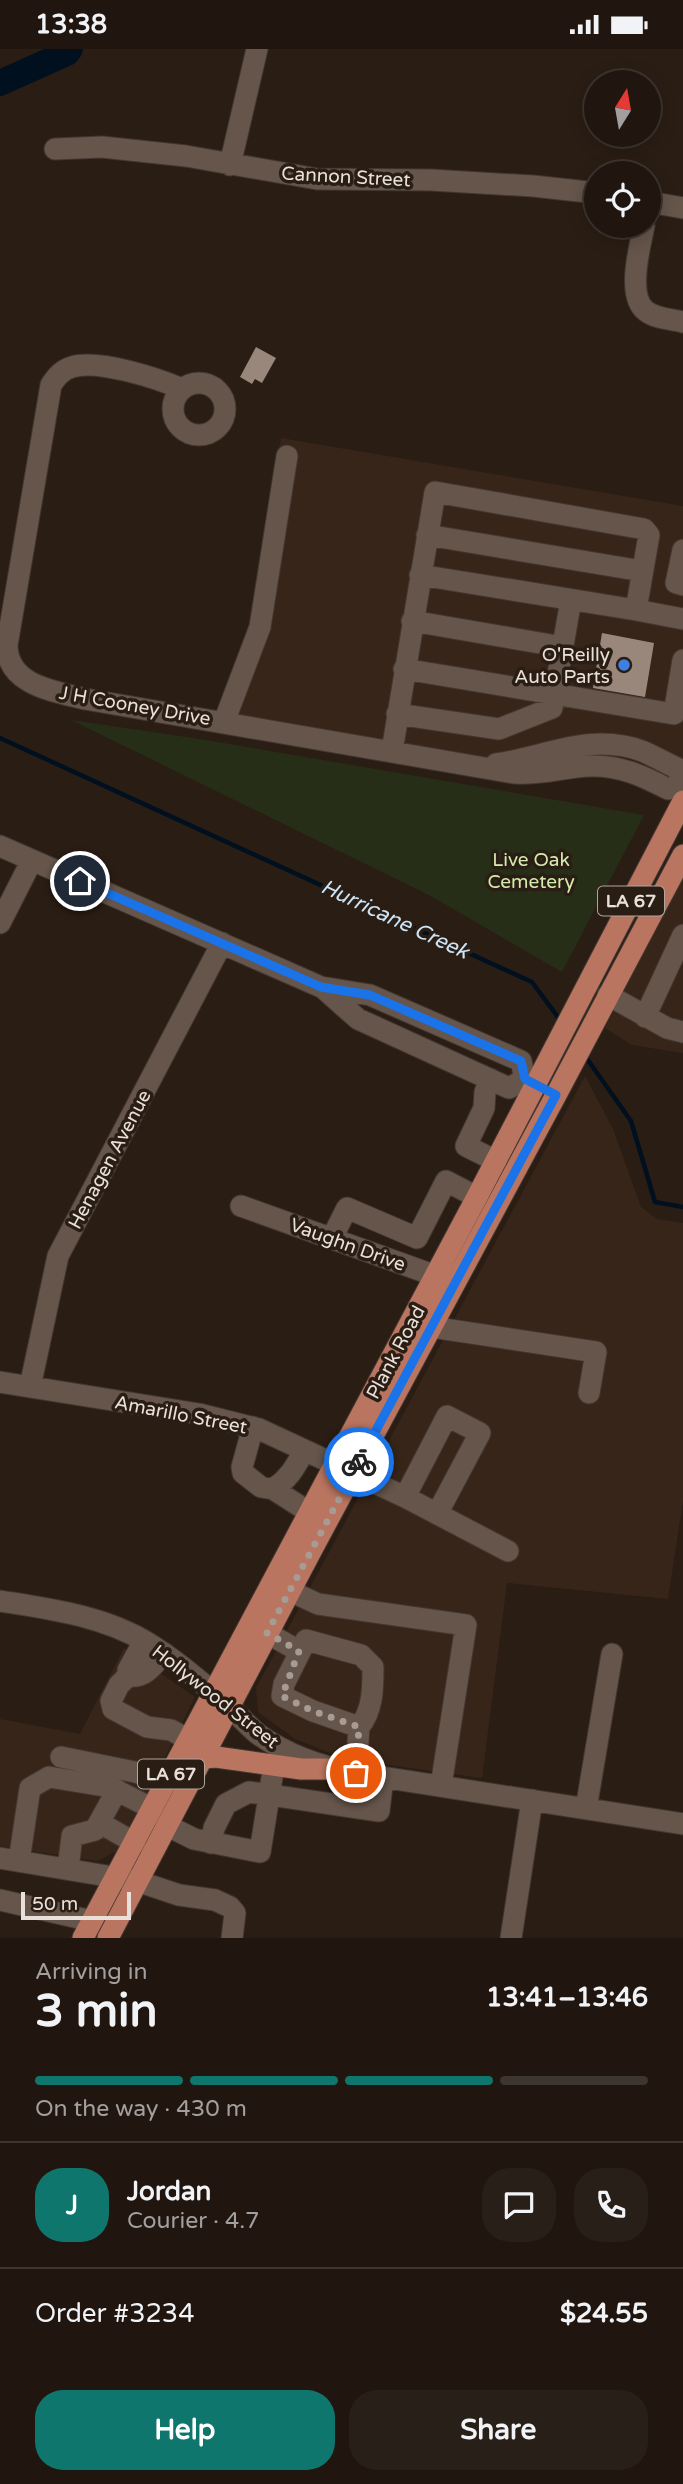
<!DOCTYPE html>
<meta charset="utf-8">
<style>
body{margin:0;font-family:"Varela Round",sans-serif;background:#281f18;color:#f1f3f6;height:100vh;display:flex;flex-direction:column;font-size:26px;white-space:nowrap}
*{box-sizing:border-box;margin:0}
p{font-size:23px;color:#a29f9e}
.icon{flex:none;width:38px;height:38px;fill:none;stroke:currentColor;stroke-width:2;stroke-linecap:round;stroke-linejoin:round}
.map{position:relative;height:1889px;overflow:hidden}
.side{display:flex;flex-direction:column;background:#20160f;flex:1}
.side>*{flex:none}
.needle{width:46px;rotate:11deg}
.tools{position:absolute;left:584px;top:21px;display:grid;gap:14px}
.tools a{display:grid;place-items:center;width:77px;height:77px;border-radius:50%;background:#20160f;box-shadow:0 4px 18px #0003,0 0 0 2px #3d352f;font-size:35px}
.scale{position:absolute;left:21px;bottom:18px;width:110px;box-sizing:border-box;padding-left:7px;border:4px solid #e9e0da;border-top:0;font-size:19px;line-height:24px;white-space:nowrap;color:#e9e0da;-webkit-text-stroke:5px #2a1d14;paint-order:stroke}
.pin{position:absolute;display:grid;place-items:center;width:60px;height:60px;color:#fff;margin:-30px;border:4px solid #fff;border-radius:50%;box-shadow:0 2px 7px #0007}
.courier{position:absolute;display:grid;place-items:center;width:70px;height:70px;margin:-35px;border:5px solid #1a73e8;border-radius:50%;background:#fff;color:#222;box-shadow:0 2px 9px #0007}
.overview em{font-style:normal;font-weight:800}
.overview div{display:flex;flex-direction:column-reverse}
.overview{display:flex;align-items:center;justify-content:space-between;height:119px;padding:0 35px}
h1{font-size:46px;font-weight:800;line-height:52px}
.bar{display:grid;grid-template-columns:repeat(4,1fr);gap:10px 7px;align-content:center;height:84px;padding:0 35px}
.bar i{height:9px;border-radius:5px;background:#3d352f}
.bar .current{background:#0f766e}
.bar p{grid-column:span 4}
.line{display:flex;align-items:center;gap:18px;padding:0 35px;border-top:2px solid #3d352f}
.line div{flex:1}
.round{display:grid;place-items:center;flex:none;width:74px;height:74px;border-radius:28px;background:#281f18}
.primary-button{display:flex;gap:14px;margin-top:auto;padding:14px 35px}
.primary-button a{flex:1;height:80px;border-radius:28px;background:#0f766e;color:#fff;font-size:28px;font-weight:800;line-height:80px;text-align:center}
.primary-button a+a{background:#281f18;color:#f1f3f6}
.status{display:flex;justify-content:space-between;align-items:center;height:49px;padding:0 35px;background:#20160f;direction:ltr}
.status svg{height:19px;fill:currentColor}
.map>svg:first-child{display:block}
.built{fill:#382519}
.green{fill:#262e18}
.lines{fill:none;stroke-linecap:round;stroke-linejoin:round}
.stream{stroke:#00101f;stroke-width:4.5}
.river{stroke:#00101f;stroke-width:26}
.building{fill:#99877c}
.minor-casing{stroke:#423732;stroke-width:23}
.major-casing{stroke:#423732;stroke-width:23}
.minor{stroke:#65554b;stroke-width:21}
.major{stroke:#ba7560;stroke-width:21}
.done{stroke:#a69c95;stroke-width:7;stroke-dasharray:0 12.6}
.route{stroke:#1a73e8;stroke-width:9}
.shop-dot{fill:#3f7fe0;stroke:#2a1d14;stroke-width:2.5}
.labels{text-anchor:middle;stroke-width:7;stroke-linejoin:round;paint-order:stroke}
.shield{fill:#2a1d14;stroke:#b0a69f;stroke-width:2}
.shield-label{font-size:18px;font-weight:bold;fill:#e9e0da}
.street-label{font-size:19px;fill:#e9e0da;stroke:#2a1d14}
.poi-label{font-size:19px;fill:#e9e0da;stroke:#2a1d14;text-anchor:end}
.park-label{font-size:19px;fill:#d3ebac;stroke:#2a1d14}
.water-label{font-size:21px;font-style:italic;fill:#cce4f5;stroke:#2a1d14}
</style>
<div class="status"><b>13:38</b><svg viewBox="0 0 49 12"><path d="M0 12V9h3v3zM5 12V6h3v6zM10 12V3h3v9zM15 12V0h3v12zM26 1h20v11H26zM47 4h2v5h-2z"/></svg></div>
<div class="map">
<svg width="683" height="1889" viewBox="0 0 683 1889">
<rect width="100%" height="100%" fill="#2a1d14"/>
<path class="built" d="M281 389 683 457V723L631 699 480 717 233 674Z
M683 824V1004L632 996 605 979Z
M585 1027 613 1080 641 1158 657 1170 683 1174V1452L668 1550 507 1534 482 1729 345 1710 295 1690 258 1663 256 1639Z
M124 1599 195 1648 119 1801 97 1812 0 1797V1670L80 1685Z"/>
<path class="green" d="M71 671 200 690 644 766 562 923 429 846Z"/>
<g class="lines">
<path class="stream" d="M0 689 532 933 560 971
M585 1007 631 1072 655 1153 683 1158"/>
<path class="river" d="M0 34 67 4 70 0"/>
</g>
<path class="building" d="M256 298 276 309 262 334 255 330 252 335 240 328Z
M602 584 654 594 645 648 593 639Z"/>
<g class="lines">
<defs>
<path id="minor" d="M55 100 102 98 186 107 317 130 431 131 533 137 597 144
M230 116 257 0
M649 153 683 159
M644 177C640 197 626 247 646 262 656 270 671 270 683 273
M173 360a26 26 0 1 1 52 0a26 26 0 1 1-52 0Z
M182 340C157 329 98 310 72 318 62 321 57 327 51 336L7 596C7 636 53 642 85 650L514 724C543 726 563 718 590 717 620 716 643 727 668 740L683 736
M427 486 642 522
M683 501 676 534 683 536
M420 526 636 561
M412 572 563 598
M404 620 674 665 683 611
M397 665 499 680 552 659 571 551
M224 673 260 578 287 407
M392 702 435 443 644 480 649 486 636 561 683 570
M496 715C546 708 591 683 642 702 654 707 666 714 677 719L683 734
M0 797 321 938 370 946 521 1012 525 1030
M0 874 32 811
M323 939 358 970 509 1039 525 1030
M608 946 667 979 683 983
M645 968 683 886
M490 1030 485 1043 484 1059 466 1097 496 1112
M241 1157 450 1232
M332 1189 347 1159 417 1189 446 1132 477 1148
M431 1278 596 1303 589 1344
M0 1333 199 1365 259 1380 405 1448 508 1502
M30 1338 58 1207 222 894
M253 1378 242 1418 243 1424 261 1438 273 1440C289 1430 295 1418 304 1402
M273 1440 309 1463
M405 1448 447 1367 480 1384 437 1465
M290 1542 318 1555 466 1576 441 1737
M0 1552C50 1560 104 1567 148 1594 176 1611 203 1634 227 1656 238 1665 247 1676 258 1685 287 1706 322 1718 356 1724L683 1775
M267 1584 299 1602
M144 1592 128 1621 130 1627C146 1629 154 1615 164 1604
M129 1626 119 1636 111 1652 113 1660 147 1678 171 1681 189 1691
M61 1708 135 1723 168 1732
M356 1724 359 1678 313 1662 282 1647 284 1635 306 1591 361 1606 373 1618C373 1639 373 1662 359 1678
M586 1760 612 1605
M100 1774 135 1794
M166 1776 194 1790 260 1803 274 1716
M211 1794 214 1779 226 1755 249 1743 379 1762 383 1728
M0 1809 137 1832 179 1846 215 1851 230 1858 235 1864 232 1889
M19 1812 30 1739 49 1728 110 1738 153 1760
M68 1820 72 1787 95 1781 117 1741
M0 1851 92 1872
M511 1889 532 1751"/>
<path id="major" d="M200 1713 204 1709 216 1708 301 1720H336
M83 1889 477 1148 683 752
M108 1889 309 1506 556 1046 683 806"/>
</defs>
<use href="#minor" class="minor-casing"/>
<use href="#major" class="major-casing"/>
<use href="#minor" class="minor"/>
<use href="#major" class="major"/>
</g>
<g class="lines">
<path class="done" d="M356 1724 359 1678 313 1662 282 1647 299 1602 267 1584 359 1413"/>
<path class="route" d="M80 832 321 938 370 946 521 1012 525 1030 556 1046 359 1413"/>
</g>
<circle class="shop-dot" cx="624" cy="616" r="7"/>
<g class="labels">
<g class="shield">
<rect x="598" y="837.5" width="66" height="29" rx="5"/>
<rect x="138" y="1710.5" width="66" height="29" rx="5"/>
</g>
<g class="shield-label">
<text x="631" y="858">LA 67</text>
<text x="171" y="1731">LA 67</text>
</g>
<g class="street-label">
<text transform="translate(346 127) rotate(3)" y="7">Cannon Street</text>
<text transform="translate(135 656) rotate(10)" y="7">J H Cooney Drive</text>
<text transform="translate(109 1110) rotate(-62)" y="7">Henagen Avenue</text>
<text transform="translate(348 1195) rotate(20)" y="7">Vaughn Drive</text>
<text transform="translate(395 1303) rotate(-62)" y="7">Plank Road</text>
<text transform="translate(181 1365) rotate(11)" y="7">Amarillo Street</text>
<text transform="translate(216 1647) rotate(38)" y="7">Hollywood Street</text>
</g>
<g class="poi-label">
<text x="610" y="612">O'Reilly<tspan x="610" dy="22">Auto Parts</tspan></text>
</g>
<g class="park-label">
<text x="531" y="817">Live Oak<tspan x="531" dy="22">Cemetery</tspan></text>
</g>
<g class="water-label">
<text transform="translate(395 870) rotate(25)" y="7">Hurricane Creek</text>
</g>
</g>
</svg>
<div class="tools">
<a><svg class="needle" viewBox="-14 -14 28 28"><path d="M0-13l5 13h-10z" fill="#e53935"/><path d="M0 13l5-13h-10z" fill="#a29f9e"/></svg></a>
<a><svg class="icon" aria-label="locate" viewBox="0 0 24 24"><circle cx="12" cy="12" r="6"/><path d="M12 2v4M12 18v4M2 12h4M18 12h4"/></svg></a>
</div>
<div class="scale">50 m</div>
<div class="pin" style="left:356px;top:1724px;background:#ea580c"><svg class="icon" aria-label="bag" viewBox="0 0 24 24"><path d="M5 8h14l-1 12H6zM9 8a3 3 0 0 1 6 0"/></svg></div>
<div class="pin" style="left:80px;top:832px;background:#1f2937"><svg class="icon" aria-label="home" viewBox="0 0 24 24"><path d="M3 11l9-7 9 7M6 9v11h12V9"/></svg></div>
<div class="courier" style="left:359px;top:1413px"><svg class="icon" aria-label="bike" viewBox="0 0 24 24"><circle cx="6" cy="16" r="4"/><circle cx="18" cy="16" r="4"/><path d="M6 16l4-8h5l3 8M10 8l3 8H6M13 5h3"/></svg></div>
</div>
<section class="side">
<div class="overview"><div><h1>3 min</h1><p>Arriving in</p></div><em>13:41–13:46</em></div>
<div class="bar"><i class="current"></i><i class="current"></i><i class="current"></i><i></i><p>On the way · 430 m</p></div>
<div class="line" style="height:126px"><b class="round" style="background:#0f766e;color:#fff">J</b><div><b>Jordan</b><p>Courier · 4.7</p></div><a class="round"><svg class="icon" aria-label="chat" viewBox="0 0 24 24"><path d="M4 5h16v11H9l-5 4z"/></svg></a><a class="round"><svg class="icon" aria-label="phone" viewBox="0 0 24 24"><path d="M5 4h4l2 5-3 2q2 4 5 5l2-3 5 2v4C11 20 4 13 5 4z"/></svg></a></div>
<div class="line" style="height:91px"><div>Order #3234</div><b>$24.55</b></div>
<div class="primary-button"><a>Help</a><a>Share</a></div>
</section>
